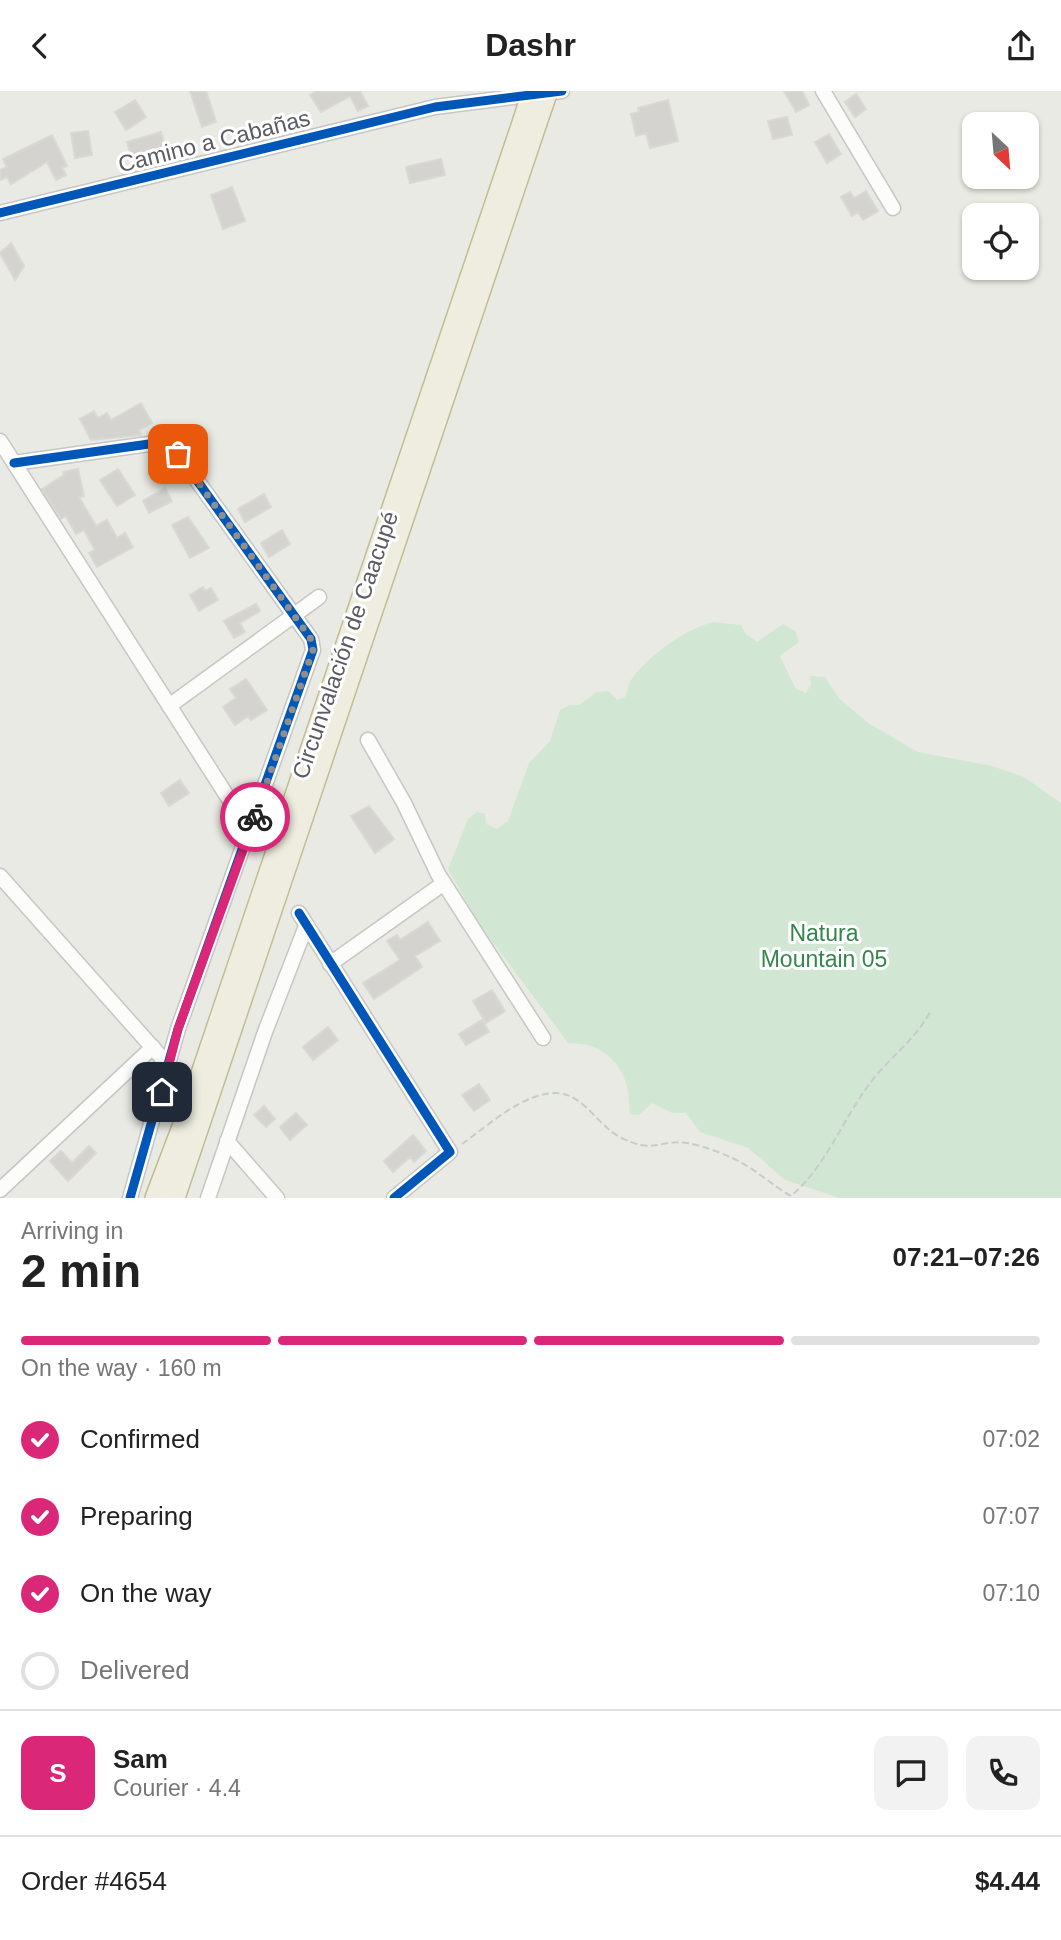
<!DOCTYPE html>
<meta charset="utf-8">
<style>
body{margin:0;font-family:Helvetica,sans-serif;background:#f2f2f2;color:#222;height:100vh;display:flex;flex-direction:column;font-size:26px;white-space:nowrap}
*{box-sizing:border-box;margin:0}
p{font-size:23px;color:#767676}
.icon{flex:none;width:38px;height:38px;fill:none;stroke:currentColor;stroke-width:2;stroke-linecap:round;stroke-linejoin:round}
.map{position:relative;height:1107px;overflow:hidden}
.side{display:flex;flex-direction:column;background:#fff;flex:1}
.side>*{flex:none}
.needle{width:46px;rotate:154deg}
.fabs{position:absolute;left:962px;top:21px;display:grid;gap:14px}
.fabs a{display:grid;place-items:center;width:77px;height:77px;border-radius:14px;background:#fff;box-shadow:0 2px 5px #0004;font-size:35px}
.pin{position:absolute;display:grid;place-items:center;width:60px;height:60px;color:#fff;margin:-30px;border-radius:14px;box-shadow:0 4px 10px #0006}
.courier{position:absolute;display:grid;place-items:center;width:70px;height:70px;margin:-35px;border:5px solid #db2777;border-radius:50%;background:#fff;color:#222;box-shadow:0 2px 9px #0007}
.headline em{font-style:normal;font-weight:600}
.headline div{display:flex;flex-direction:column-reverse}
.headline{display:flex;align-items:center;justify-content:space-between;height:119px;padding:0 21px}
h1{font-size:46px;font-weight:600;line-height:52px}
.bar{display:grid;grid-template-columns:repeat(4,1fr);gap:10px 7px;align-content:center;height:84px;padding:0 21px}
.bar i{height:9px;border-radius:5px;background:#e0e0e0}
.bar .selected{background:#db2777}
.bar p{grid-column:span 4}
.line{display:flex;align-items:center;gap:18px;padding:0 21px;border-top:2px solid #e0e0e0}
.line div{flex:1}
.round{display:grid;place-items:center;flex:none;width:74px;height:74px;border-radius:14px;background:#f2f2f2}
ol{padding:0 21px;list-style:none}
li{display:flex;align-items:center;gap:21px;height:77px}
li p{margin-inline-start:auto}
li .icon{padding:7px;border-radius:50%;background:#db2777;color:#fff;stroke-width:4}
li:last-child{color:#767676}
li i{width:38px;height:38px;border:4px solid #e0e0e0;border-radius:50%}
header{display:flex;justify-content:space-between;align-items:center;height:91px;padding:0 21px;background:#fff;font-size:32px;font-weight:600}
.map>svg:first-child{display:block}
.green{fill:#d1e7d4}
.building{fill:#d4d3cf;stroke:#d9d9d4;stroke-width:2}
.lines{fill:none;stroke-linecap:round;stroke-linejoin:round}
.minor-casing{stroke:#c6c6c6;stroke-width:17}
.highway-casing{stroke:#c1bd92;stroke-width:22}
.path{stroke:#c7ccca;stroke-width:2;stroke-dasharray:7 3.5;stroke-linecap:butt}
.minor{stroke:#fcfcfb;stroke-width:14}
.highway{stroke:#eeede0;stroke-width:19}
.highway-bridge-casing{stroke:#c1bd92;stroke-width:22;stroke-linecap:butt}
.highway-bridge{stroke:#eeede0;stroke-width:19}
.cycleway-casing{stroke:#fff;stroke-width:13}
.cycleway{stroke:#0057b8;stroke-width:9}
.done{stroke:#8c8e90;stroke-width:7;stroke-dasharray:0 12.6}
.route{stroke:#db2777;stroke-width:9}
.labels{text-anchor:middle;stroke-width:6;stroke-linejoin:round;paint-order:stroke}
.street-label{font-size:23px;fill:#5a5c62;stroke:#fff}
.park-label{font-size:23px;fill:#35864a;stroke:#fff}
</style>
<header><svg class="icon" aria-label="back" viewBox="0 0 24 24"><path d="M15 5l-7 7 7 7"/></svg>Dashr<svg class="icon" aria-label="share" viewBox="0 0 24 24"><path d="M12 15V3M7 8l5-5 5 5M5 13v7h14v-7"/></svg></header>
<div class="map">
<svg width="1061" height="1107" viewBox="0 0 1061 1107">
<rect width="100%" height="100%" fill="#eaeae4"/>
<path class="green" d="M714 531 741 534 746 543 757 551 783 533 795 540 799 551 780 565 796 598 806 602 811 594 810 585 825 586 839 607 868 632 918 661 992 675 1024 686 1061 712V1107H840L785 1089 748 1057 700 1041 686 1022H672L652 1012 639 1024 630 1023C629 1012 629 999 625 989 616 965 593 950 569 953L479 833 448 778 468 728 477 721 485 723 486 733 497 738 508 730 529 672 550 650 560 619 569 614H579L597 601 609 600 617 609 625 606C628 600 629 590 633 586 651 563 686 537 714 531Z"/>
<path class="building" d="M190 0H206L216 31 202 36Z
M316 0H360L368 15 358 20 350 5 321 21 310 4Z
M784 0H802L809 14 796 21Z
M856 3 866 18 855 26 845 11Z
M135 9 146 26 126 39 115 21Z
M668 9 678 50 650 57 646 42 636 45 631 23 639 21 638 17Z
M787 26 792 44 773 48 768 30Z
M88 40 92 64 75 67 71 42Z
M161 41 167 61 133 71 127 51Z
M829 43 841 63 827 72 815 51Z
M52 44 67 75 62 77 66 84 56 89 47 71 11 93 7 86 0 89V79L7 76 3 68Z
M441 68 445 84 410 92 406 76Z
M232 96 245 130 223 138 211 104Z
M866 100 878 120 863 129 858 121 852 125 841 106 850 101 854 107Z
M11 152 24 175 15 189 0 162Z
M141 312 152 332 139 339 141 344 91 349 80 328 94 320 98 327 107 322 111 329Z
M78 378 84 405 79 406 96 435 107 429 117 447 125 442 133 456 97 476 89 462 95 459 84 439 76 443 66 425 61 428 42 398 64 384 63 381Z
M118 378 135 404 117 415 100 389Z
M165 397 172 410 149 422 143 410Z
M264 403 271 416 245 431 238 418Z
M188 426 209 457 190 467 172 434Z
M282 439 290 453 269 466 261 452Z
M203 496 205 500 211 497 218 509 199 520 190 504Z
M256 513 260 520 240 532 245 541 234 547 224 530Z
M246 588 267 619 251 629 248 625 235 634 223 616 236 607 230 598Z
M180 689 189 702 169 715 161 702Z
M369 715 394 748 375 762 351 725Z
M428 831 440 850 415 865 422 876 374 908 363 892 400 869 387 850 397 844 400 849Z
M492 899 505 920 486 932 473 910Z
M482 929 489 941 466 954 459 943Z
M328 936 338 949 313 969 303 956Z
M479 993 490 1009 474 1020 462 1004Z
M264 1015 275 1028 266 1036 254 1024Z
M296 1022 307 1034 290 1049 280 1036Z
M413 1044 426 1060 414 1071 410 1066 393 1081 384 1070Z
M89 1055 96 1062 68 1090 50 1070 61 1060 72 1072Z"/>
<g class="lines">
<defs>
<path id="minor" d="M823 0 893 117
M0 122 435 16 562 0
M0 350 250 741
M14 372 156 352 178 363 311 548 313 559 178 938 130 1107
M169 615 319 506
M368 649 404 712 438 783 543 947
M0 785 169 975
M299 822 450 1061 394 1107
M330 873 444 792
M227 1050 277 1107
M0 1099 153 956
M208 1107 265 941 306 835"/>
<path id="highway" d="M155 1107 191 1012 523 29
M175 1107 537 32"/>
</defs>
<use href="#minor" class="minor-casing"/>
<use href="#highway" class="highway-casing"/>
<path class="path" d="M462 1053C489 1034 521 1003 555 1002 582 1001 598 1035 620 1046 654 1064 658 1048 687 1052 705 1055 731 1065 747 1075 762 1084 775 1096 791 1105 826 1075 841 1032 868 995 887 968 914 951 930 921"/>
<use href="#minor" class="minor"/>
<use href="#highway" class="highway"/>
<defs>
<path id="highway-bridge" d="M523 29 532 0
M537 32 548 0"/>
</defs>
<use href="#highway-bridge" class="highway-bridge-casing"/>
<use href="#highway-bridge" class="highway-bridge"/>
<defs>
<path id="cycleway" d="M0 122 435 16 562 0
M14 372 156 352 178 363 311 548 313 559 178 938 130 1107
M299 822 450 1061 394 1107"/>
</defs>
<use href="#cycleway" class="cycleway-casing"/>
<use href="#cycleway" class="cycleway"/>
</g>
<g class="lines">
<path class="done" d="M178 363 311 548 313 559 255 726"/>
<path class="route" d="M162 1001 178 938 255 726"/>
</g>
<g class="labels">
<g class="street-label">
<text transform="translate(214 50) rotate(-14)" y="8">Camino a Cabañas</text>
<text transform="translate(345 554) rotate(-71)" y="8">Circunvalación de Caacupé</text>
</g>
<g class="park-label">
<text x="824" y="850">Natura<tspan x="824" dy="26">Mountain 05</tspan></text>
</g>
</g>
</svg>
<div class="fabs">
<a><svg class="needle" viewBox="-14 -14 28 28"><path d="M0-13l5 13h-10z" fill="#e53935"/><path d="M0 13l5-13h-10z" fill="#767676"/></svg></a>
<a><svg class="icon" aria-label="locate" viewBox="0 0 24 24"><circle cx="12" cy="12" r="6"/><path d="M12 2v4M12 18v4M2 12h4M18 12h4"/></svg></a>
</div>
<div class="pin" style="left:178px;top:363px;background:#ea580c"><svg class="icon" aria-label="bag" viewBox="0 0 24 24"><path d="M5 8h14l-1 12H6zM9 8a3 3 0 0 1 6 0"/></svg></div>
<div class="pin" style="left:162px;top:1001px;background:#1f2937"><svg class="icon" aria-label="home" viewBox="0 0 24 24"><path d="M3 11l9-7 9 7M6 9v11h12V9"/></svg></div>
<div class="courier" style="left:255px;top:726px"><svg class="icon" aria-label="bike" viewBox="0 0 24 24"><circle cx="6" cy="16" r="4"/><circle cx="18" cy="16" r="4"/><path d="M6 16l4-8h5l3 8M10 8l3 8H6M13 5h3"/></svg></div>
</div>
<section class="side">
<div class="headline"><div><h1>2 min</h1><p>Arriving in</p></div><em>07:21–07:26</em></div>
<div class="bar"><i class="selected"></i><i class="selected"></i><i class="selected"></i><i></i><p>On the way · 160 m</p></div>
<ol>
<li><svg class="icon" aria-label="check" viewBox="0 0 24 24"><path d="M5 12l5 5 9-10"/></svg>Confirmed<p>07:02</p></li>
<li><svg class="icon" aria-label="check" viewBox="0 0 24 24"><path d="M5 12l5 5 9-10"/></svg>Preparing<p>07:07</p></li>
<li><svg class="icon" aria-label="check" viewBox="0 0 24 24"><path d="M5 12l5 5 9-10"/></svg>On the way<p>07:10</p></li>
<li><i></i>Delivered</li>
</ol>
<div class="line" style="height:126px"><b class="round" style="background:#db2777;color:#fff">S</b><div><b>Sam</b><p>Courier · 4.4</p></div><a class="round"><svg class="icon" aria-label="chat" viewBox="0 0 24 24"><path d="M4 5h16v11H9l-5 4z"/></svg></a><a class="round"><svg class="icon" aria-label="phone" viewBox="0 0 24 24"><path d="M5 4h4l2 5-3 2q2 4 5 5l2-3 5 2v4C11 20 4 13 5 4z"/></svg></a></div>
<div class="line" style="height:91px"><div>Order #4654</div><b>$4.44</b></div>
</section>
